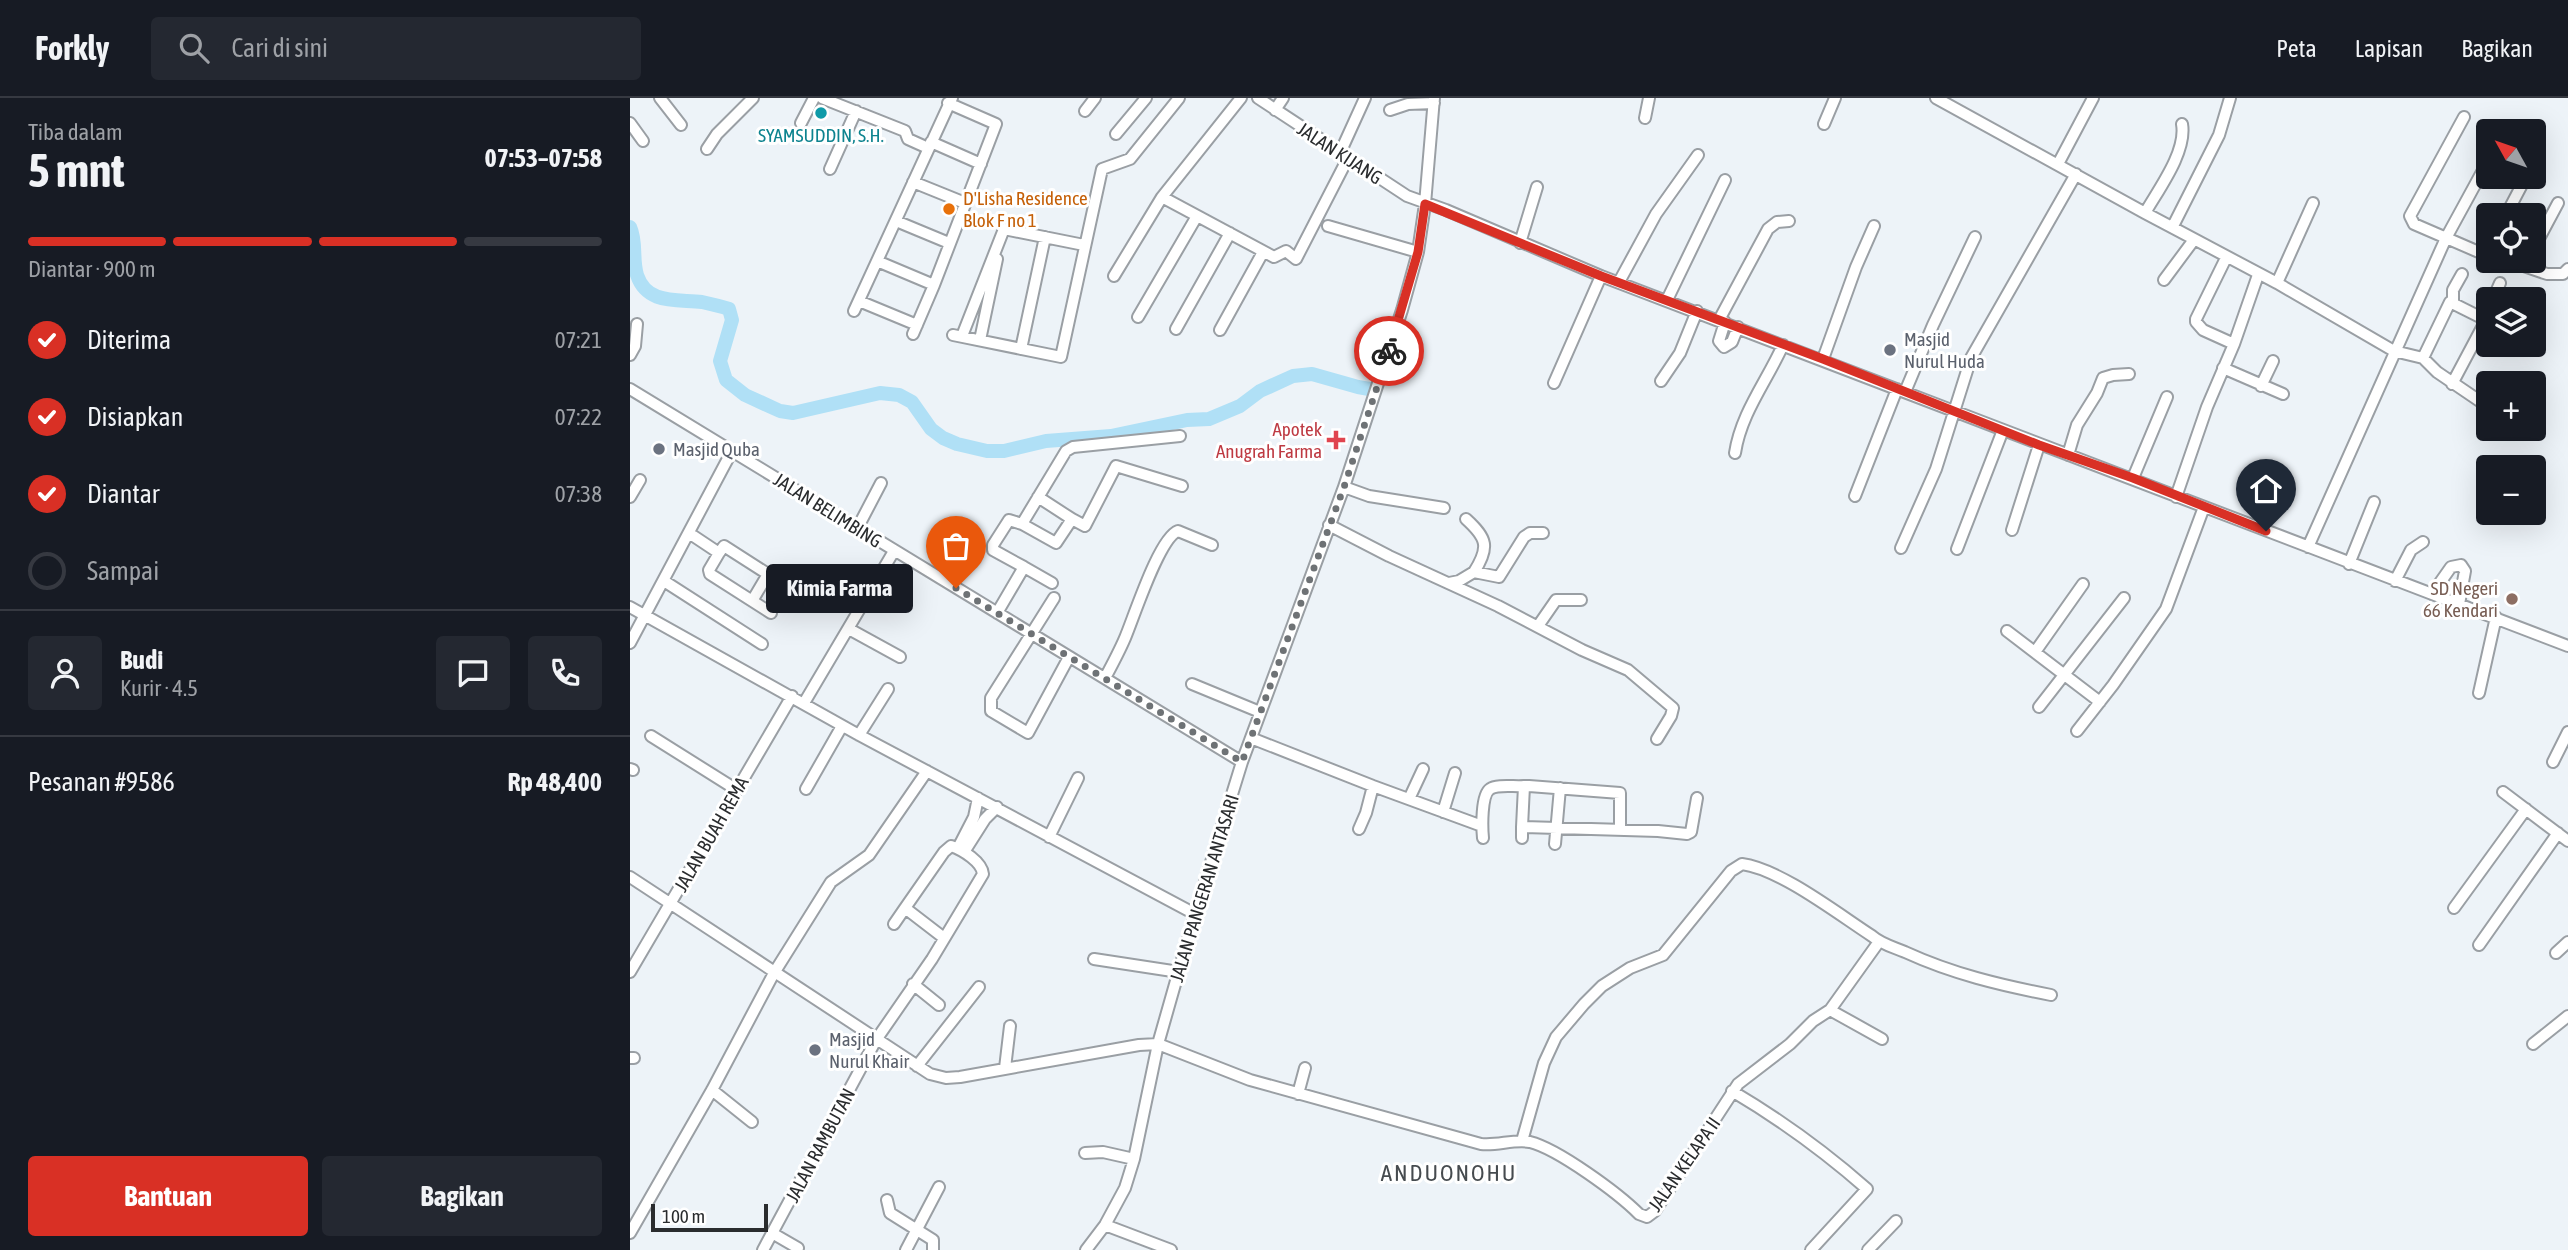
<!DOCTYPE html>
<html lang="id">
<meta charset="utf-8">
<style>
body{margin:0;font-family:"Asap Condensed",sans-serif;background:#242831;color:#f1f3f6;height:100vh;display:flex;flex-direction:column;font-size:26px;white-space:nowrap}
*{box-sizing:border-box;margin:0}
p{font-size:23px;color:#9ea1a6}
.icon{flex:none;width:38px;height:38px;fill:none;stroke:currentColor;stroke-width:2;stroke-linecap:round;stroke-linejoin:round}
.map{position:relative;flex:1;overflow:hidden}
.side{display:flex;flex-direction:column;background:#171b24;width:630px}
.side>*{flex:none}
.needle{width:46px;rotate:310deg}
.fabs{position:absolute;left:1846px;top:21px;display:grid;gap:14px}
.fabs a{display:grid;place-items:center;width:70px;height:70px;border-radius:7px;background:#171b24;box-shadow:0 7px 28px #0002;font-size:35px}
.scale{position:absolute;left:21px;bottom:18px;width:117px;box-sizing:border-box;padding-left:7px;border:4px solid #2a2c2e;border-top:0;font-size:19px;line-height:24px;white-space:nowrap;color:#2a2c2e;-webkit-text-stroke:5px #fff;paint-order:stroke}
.pin{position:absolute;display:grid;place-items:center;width:60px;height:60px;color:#fff;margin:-72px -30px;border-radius:50% 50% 50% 0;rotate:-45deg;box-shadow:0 0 7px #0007}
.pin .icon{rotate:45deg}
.courier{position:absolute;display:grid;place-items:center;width:70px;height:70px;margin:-35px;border:5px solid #d93025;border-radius:50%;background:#fff;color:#222;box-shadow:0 2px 9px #0007}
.bubble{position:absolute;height:49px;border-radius:7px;background:#171b24;box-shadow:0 7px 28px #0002;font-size:23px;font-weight:700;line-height:49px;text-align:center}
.headline em{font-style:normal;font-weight:700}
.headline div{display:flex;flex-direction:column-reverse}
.headline{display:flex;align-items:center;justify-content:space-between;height:119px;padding:0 28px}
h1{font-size:46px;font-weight:700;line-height:52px}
.bar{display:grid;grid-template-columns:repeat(4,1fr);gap:10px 7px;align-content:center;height:84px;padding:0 28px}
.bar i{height:9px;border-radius:5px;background:#363941}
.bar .selected{background:#d93025}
.bar p{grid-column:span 4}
.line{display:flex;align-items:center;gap:18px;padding:0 28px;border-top:2px solid #363941}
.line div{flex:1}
.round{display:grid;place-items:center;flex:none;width:74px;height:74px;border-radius:7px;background:#242831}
ol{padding:0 28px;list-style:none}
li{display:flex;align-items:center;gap:21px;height:77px}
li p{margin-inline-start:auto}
li .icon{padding:7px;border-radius:50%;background:#d93025;color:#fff;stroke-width:4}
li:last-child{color:#9ea1a6}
li i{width:38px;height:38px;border:4px solid #363941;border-radius:50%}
.action{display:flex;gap:14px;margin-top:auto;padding:14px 28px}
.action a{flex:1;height:80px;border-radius:7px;background:#d93025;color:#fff;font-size:28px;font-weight:700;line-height:80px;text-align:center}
.action a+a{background:#242831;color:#f1f3f6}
header{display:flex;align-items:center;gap:42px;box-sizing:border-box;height:98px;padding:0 35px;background:#171b24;border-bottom:2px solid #363941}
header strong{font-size:33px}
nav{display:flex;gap:38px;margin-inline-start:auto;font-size:24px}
.search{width:490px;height:63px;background:#242831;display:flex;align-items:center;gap:18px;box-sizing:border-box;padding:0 24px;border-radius:7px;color:#9ea1a6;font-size:26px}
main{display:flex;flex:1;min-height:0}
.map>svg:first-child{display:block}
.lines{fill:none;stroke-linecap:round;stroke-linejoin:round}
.river{stroke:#b0e0f6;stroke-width:14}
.minor-casing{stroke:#9a9fa4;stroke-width:14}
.minor{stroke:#fff;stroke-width:10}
.done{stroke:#6e7275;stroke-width:7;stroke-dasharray:0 12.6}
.route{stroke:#d93025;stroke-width:9}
.culture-dot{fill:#0f9aa8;stroke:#fff;stroke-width:2.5}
.food-dot{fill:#e8710a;stroke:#fff;stroke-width:2.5}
.worship-dot{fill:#6b7280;stroke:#fff;stroke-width:2.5}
.health-dot{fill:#e0444e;stroke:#fff;stroke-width:2.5}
.education-dot{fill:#8d6e63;stroke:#fff;stroke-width:2.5}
.labels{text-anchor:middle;stroke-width:6;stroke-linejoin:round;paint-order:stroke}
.culture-label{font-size:19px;fill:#0d838f;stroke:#fff}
.street-label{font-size:19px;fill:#2a2c2e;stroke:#fff}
.food-label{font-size:19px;fill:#c56008;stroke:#fff;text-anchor:start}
.worship-label{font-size:19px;fill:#5b616d;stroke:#fff;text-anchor:start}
.health-label{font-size:19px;fill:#be3a42;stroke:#fff;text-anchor:end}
.education-label{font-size:19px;fill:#785e54;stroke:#fff;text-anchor:end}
.quarter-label{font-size:23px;letter-spacing:2px;fill:#464b4f;stroke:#fff}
</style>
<header>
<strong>Forkly</strong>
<div class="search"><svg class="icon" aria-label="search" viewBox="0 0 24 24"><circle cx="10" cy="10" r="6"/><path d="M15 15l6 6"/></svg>Cari di sini</div>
<nav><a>Peta</a><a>Lapisan</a><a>Bagikan</a></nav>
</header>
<main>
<section class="side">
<div class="headline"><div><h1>5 mnt</h1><p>Tiba dalam</p></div><em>07:53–07:58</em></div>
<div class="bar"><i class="selected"></i><i class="selected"></i><i class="selected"></i><i></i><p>Diantar · 900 m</p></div>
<ol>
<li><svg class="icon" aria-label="check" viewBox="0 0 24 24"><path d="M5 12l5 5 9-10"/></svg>Diterima<p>07:21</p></li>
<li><svg class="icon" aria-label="check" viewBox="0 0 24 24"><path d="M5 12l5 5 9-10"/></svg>Disiapkan<p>07:22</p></li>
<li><svg class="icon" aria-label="check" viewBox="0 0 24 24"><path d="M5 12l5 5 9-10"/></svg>Diantar<p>07:38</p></li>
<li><i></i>Sampai</li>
</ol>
<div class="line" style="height:126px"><a class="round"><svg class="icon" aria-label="person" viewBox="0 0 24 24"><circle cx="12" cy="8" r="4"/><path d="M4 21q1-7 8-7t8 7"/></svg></a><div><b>Budi</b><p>Kurir · 4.5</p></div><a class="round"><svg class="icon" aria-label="chat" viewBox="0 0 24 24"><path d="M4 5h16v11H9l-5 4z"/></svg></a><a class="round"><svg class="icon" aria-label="phone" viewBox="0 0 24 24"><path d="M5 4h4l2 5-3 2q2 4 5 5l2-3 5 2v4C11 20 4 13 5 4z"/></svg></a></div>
<div class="line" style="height:91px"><div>Pesanan #9586</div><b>Rp 48,400</b></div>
<div class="action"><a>Bantuan</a><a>Bagikan</a></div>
</section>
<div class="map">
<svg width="1938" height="1152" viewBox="0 0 1938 1152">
<rect width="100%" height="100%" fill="#edf3f8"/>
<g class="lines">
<path class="river" d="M0 129C7 144 2 161 7 177 17 207 47 201 72 204 81 206 90 208 99 211L102 222 90 263 96 282 115 297 150 313 163 315 250 295 269 297 282 304 301 331 313 340 327 346 357 353H374L416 343 481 338 557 322 579 321 610 308 630 293 663 278 682 276 728 289 745 292"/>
<defs>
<path id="minor" d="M30 0 51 27
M192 0 275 33 278 41 298 50
M628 0 777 98 816 112 971 178 1938 548
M1306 0 1515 115 1647 185 1764 253 1793 260 1807 274 1854 306
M645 12 653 0
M760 12 778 6 804 5
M455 13 465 0
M1834 19 1780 118 1784 126 1858 158
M1015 20 1019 0
M0 25 13 43
M171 25 184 0
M1194 26 1205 0
M486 36 516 0
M301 44 351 66
M77 51 87 36 123 0
M710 55 735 0
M1428 66 1463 0
M200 71 226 13
M283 84 335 105
M532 99 644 159 656 153 666 161 718 60
M1515 115C1528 92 1557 54 1552 26
M1876 117 1896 79
M266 123 319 145
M698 128 788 154
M1543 128 1589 37 1600 0
M374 131 454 147
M890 145 907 89
M1904 150 1928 105
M1596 160 1566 221V224L1573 232 1604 246 1628 177
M247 163 304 187 366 26 318 5
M1879 163 1917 176H1933L1938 171
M484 178 532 99 611 0
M1534 182 1563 143
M989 184 1026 116 1068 57
M1647 185 1683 105
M1863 201 1870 185
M1037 202 1095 82
M229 203 287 227
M1823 204V192L1832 176
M224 213 322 0
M508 219 567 118
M1089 222 1138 131 1147 124 1159 123
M1095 224 1089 243 1094 249 1102 244 1108 229
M546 231 600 135
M590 232 633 154
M283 236 304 187
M323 237 431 259 472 71 500 61 549 0
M332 238 374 131
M350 242 367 161
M391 251 415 139
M0 257 5 248 7 226
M1793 260 1820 204 1858 223
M1193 261 1226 169 1244 128
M1593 270 1653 296
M1031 283 1050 255 1067 213
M924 285 971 178
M1822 286 1856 222
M1631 288 1643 263
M0 291 612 664
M1275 294 1303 227 1345 139
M1105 355C1111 315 1137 283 1153 247
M1438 357 1447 327 1467 295 1473 280 1483 277 1499 276
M1503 380 1537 299
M714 389 739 398 814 410
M1225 398 1267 291
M0 399 10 382
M408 399 442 421
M1546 399 1577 309 1604 246
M836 421C857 440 860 449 844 474
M392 426 426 445 442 421 455 428 486 368 552 388
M699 427 759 458 868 508 952 552 998 572 1043 610 1041 618 1027 641
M228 429 251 385
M1382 432 1409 347
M59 435 89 455 94 448 155 487
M1678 449 1816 140 1858 63
M1271 450 1306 371 1341 260 1446 76
M1327 451 1373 332
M89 455 79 472 80 476 141 515
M1719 466 1744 404
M394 469 422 485
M34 483 132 546
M1765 483 1781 452 1793 444
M819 485 829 483 844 474 869 479 894 439 900 435H913
M1802 496 1821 469 1831 467 1835 473 1829 506
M424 500 361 600V613L398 635 439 559
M122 503 138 476
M0 509 229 637 565 816
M367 515 394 469 363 452V447L379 422 392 426 436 353 443 349 550 338
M908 528 926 502H951
M219 531 270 559
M1377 533 1470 604
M0 545 102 353
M1405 554 1453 486
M475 580C482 567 489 554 495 540 504 519 529 440 548 433L582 447
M562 586 630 614
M1849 595 1866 519
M174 605 264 453
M1409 609 1494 500
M1447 633 1483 587 1536 511 1574 409
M229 637 258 591
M21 638 107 692
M621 640 743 688 852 728
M1923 664 1938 634
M0 671 3 672
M176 691 212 628
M1873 694 1938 743
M779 701 793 671
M813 714 825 675
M892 729 894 688H899L990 695V732
M729 731 736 715 743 688
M419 739 448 680
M853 740C852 730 851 697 860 691 867 686 885 689 894 688
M892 740V729L1028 733 1057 736 1061 734 1067 700
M925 746 930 690
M328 750 344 719 348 700
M334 754 355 721 367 709
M0 779 300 976 316 980 330 979 509 947 528 946 620 982 851 1046C867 1048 884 1041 900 1044 928 1051 988 1095 1009 1116L1017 1119 1025 1113 1108 986 1160 946 1183 923 1200 912 1248 845
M1824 810 1896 711
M264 826 275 810
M1849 847 1928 735
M1926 855 1938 844
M464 861 549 874
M0 874 162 598
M283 886 309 907
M1200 912 1252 941
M1903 946 1938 918
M0 960H4
M287 968 349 889
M375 970 380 928
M82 992 122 1024
M1102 993C1151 1022 1195 1054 1237 1091L1181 1152
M668 996 675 970
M892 1043 914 965 926 939 954 906 972 888 1000 870 1033 857 1101 773 1112 766C1150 771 1208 816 1242 838 1251 846 1263 849 1275 854 1323 876 1370 887 1421 897
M455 1055 473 1054 504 1061
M257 1102 260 1115 303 1142V1152
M475 1127 541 1152
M0 1135 82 992 144 875 201 784 239 757 297 673
M142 1135 168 1150
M133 1152 246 942 302 861 353 776C352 764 333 752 321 748L314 754 275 810 314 840
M276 1152 309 1089
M456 1152 475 1127 495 1090 504 1061 528 946 565 816 612 664 714 389 772 212 788 154 795 106 804 0
M1238 1152 1266 1123"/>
</defs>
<use href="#minor" class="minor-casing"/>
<use href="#minor" class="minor"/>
</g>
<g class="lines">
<path class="done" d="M326 490 612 664 714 389 759 253"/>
<path class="route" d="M759 253 788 154 795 106 971 178 1193 261 1409 347 1503 380 1636 433"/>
</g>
<circle class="culture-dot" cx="191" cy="15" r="7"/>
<circle class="food-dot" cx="319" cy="111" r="7"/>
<g class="worship-dot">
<circle cx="1260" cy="252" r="7"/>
<circle cx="29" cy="351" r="7"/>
<circle cx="185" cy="952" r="7"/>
</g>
<path class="health-dot" d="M702.5 331.5h7v7h7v7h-7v7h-7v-7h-7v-7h7z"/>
<circle class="education-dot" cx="1882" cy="501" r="7"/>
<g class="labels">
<g class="culture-label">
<text x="191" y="44">SYAMSUDDIN, S.H.</text>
</g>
<g class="street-label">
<text transform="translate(710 55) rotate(33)" y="7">JALAN KIJANG</text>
<text transform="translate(198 412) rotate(32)" y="7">JALAN BELIMBING</text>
<text transform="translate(81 736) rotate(-60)" y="7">JALAN BUAH REMA</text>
<text transform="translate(574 790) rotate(-73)" y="7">JALAN PANGERAN ANTASARI</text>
<text transform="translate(190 1047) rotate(-62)" y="7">JALAN RAMBUTAN</text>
<text transform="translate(1054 1066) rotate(-55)" y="7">JALAN KELAPA II</text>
</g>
<g class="food-label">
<text x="333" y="107">D'Lisha Residence<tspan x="333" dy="22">Blok F no 1</tspan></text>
</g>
<g class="worship-label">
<text x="1274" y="248">Masjid<tspan x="1274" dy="22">Nurul Huda</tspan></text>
<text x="43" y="358">Masjid Quba</text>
<text x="199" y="948">Masjid<tspan x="199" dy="22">Nurul Khair</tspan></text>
</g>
<g class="health-label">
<text x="692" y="338">Apotek<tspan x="692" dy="22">Anugrah Farma</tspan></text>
</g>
<g class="education-label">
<text x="1868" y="497">SD Negeri<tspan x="1868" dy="22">66 Kendari</tspan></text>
</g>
<g class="quarter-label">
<text x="819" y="1083">ANDUONOHU</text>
</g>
</g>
</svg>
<div class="fabs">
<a><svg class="needle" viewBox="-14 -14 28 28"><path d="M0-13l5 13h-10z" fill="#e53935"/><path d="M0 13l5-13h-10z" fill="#9ea1a6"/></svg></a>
<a><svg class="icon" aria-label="locate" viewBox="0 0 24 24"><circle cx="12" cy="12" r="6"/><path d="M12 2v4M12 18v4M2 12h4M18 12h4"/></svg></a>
<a><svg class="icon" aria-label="layers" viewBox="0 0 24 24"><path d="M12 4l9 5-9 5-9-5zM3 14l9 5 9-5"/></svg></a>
<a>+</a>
<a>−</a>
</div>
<div class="scale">100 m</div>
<div class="pin" style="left:326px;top:490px;background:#ea580c"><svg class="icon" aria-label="bag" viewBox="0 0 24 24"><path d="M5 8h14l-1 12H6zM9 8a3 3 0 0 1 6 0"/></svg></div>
<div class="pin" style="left:1636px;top:433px;background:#1f2937"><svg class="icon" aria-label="home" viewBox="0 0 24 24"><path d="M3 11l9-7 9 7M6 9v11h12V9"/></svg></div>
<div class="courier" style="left:759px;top:253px"><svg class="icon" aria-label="bike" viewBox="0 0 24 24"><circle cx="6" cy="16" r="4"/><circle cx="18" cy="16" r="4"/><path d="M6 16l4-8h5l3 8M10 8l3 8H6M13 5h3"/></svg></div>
<div class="bubble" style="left:136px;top:466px;width:147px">Kimia Farma</div>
</div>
</main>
